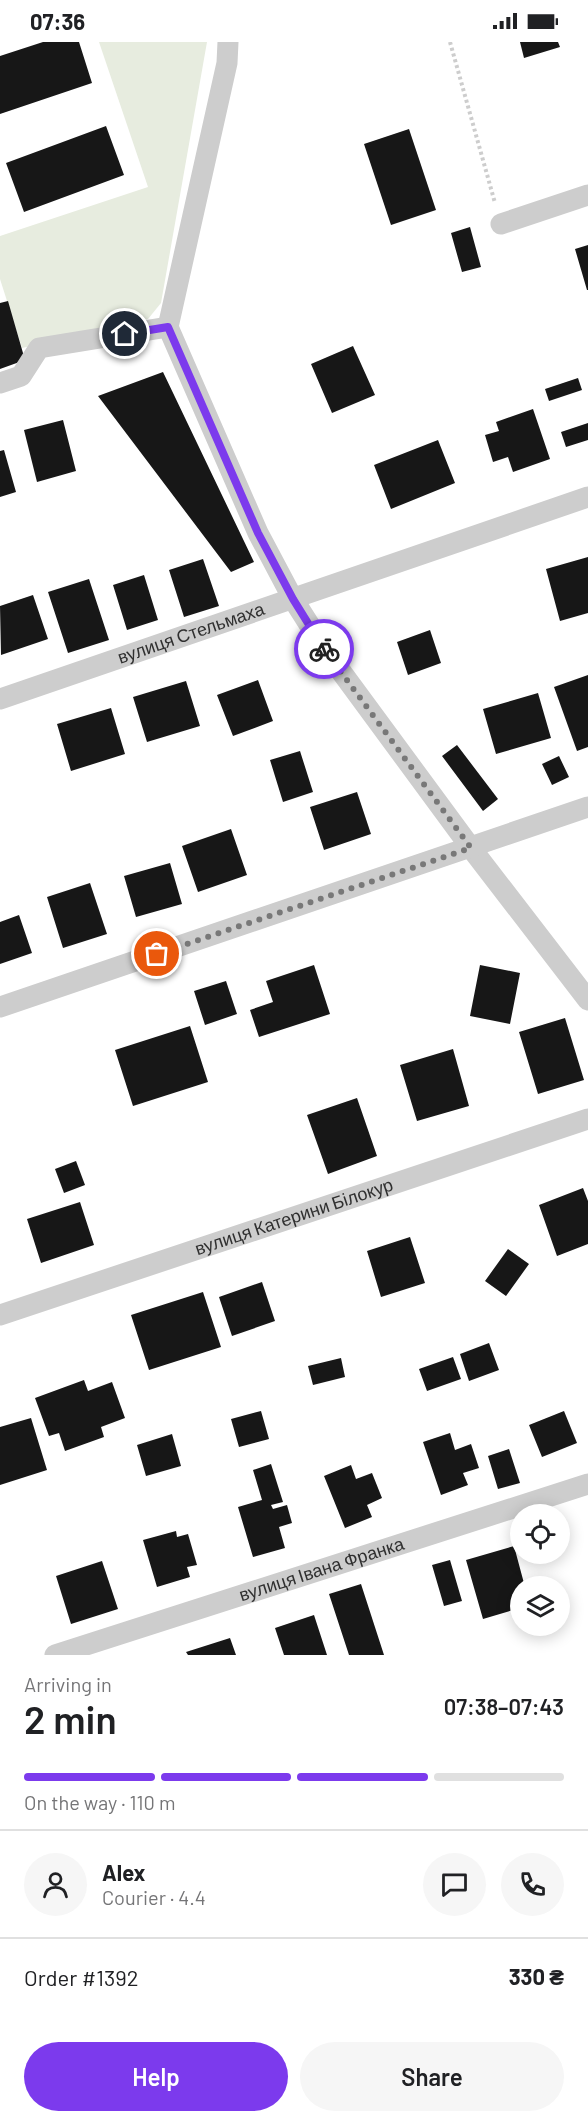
<!DOCTYPE html>
<meta charset="utf-8">
<style>
body{margin:0;font-family:Barlow,sans-serif;background:#f6f6f6;color:#202124;height:100vh;display:flex;flex-direction:column;font-size:22px;white-space:nowrap}
*{box-sizing:border-box;margin:0}
p{font-size:20px;color:#757577}
.icon{flex:none;width:33px;height:33px;fill:none;stroke:currentColor;stroke-width:2;stroke-linecap:round;stroke-linejoin:round}
.map{position:relative;height:1613px;overflow:hidden}
.sheet{display:flex;flex-direction:column;background:#fff;flex:1}
.sheet>*{flex:none}
.tools{position:absolute;left:510px;top:1462px;display:grid;gap:12px}
.tools a{display:grid;place-items:center;width:60px;height:60px;border-radius:50%;background:#fff;box-shadow:0 3px 15px #0003;font-size:30px}
.pin{position:absolute;display:grid;place-items:center;width:51px;height:51px;color:#fff;margin:-26px;border:3px solid #fff;border-radius:50%;box-shadow:0 2px 6px #0007}
.courier{position:absolute;display:grid;place-items:center;width:60px;height:60px;margin:-30px;border:4px solid #7c3aed;border-radius:50%;background:#fff;color:#222;box-shadow:0 2px 8px #0007}
.summary em{font-style:normal;font-weight:600}
.summary div{display:flex;flex-direction:column-reverse}
.summary{display:flex;align-items:center;justify-content:space-between;height:102px;padding:0 24px}
h1{font-size:39px;font-weight:600;line-height:45px}
.bar{display:grid;grid-template-columns:repeat(4,1fr);gap:9px 6px;align-content:center;height:72px;padding:0 24px}
.bar i{height:8px;border-radius:4px;background:#e0e0e0}
.bar .active{background:#7c3aed}
.bar p{grid-column:span 4}
.line{display:flex;align-items:center;gap:15px;padding:0 24px;border-top:2px solid #e0e0e0}
.line div{flex:1}
.round{display:grid;place-items:center;flex:none;width:63px;height:63px;border-radius:32px;background:#f6f6f6}
.primary-button{display:flex;gap:12px;margin-top:auto;padding:12px 24px}
.primary-button a{flex:1;height:69px;border-radius:36px;background:#7c3aed;color:#fff;font-size:24px;font-weight:600;line-height:69px;text-align:center}
.primary-button a+a{background:#f6f6f6;color:#202124}
.status{display:flex;justify-content:space-between;align-items:center;height:42px;padding:0 30px;background:#fff;direction:ltr}
.status svg{height:16px;fill:currentColor}
.map>svg:first-child{display:block}
.green{fill:#e7ecdf}
.building{fill:#171717}
.lines{fill:none;stroke-linecap:round;stroke-linejoin:round}
.path{stroke:#cdcdcd;stroke-width:4;stroke-dasharray:3 3;stroke-linecap:butt}
.street{stroke:#cdcdcd;stroke-width:21}
.done{stroke:#787878;stroke-width:6;stroke-dasharray:0 10.8}
.route{stroke:#7c3aed;stroke-width:8}
.labels{text-anchor:middle;stroke-width:6;stroke-linejoin:round;paint-order:stroke}
.street-label{font-size:18px;fill:#303030;stroke:#fff}
</style>
<div class="status"><b>07:36</b><svg viewBox="0 0 49 12"><path d="M0 12V9h3v3zM5 12V6h3v6zM10 12V3h3v9zM15 12V0h3v12zM26 1h20v11H26zM47 4h2v5h-2z"/></svg></div>
<div class="map">
<svg width="588" height="1613" viewBox="0 0 588 1613">
<rect width="100%" height="100%" fill="#fff"/>
<path class="green" d="M99 0H207L161 261 148 277 22 306 0 237V194L148 145Z"/>
<path class="building" d="M43 0H79L92 41 0 72V14Z
M520 0H558L560 5 524 16Z
M106 84 124 133 24 170 6 121Z
M409 87 436 168 391 183 364 102Z
M470 185 481 225 462 230 451 191Z
M588 203V248H587L575 207Z
M8 259 25 318 0 327V261Z
M353 304 375 353 332 371 311 322Z
M163 330 254 520 231 530 98 354Z
M578 336 582 348 549 359 545 347Z
M533 367 550 417 513 430 508 415 493 420 485 393 499 389 496 380Z
M63 378 76 429 37 440 24 388Z
M588 381V398L566 405 561 390Z
M438 398 455 441 391 467 374 423Z
M4 408 16 450 0 455V409Z
M588 515V571L560 579 546 527Z
M203 517 219 564 184 575 169 528Z
M144 533 158 578 127 588 113 543Z
M89 537 109 598 68 611 48 550Z
M33 553 48 597 1 613 0 564Z
M430 588 441 621 408 633 397 600Z
M588 633V705L577 709 554 645Z
M258 638 273 679 233 694 217 653Z
M186 639 200 684 147 700 133 655Z
M538 651 551 696 496 712 483 667Z
M111 666 125 712 71 729 57 682Z
M457 703 498 757 483 769 442 714Z
M300 709 313 750 283 760 270 718Z
M559 714 569 735 552 743 542 722Z
M357 750 371 792 324 808 310 765Z
M231 787 247 833 198 850 182 804Z
M170 821 182 862 136 875 124 834Z
M90 841 107 892 63 906 47 855Z
M19 873 32 911 0 922V880Z
M314 923 330 972 259 995 250 968 273 960 266 939Z
M480 923 520 931 510 982 470 974Z
M226 939 237 972 205 983 194 949Z
M565 976 584 1038 538 1052 519 990Z
M190 984 208 1040 133 1064 115 1008Z
M453 1007 469 1064 417 1079 400 1023Z
M357 1056 377 1114 328 1132 307 1073Z
M76 1119 85 1143 64 1151 55 1127Z
M583 1146 588 1159V1202L557 1214 539 1163Z
M80 1160 94 1203 41 1221 27 1177Z
M410 1195 425 1241 381 1255 367 1209Z
M508 1207 529 1222 506 1254 485 1239Z
M262 1240 275 1279 232 1294 219 1255Z
M203 1250 221 1305 149 1328 131 1273Z
M489 1301 499 1328 469 1339 460 1312Z
M453 1315 461 1337 427 1349 419 1327Z
M341 1316 345 1335 313 1343 308 1324Z
M84 1338 88 1349 112 1340 125 1376 101 1385 104 1395 65 1409 59 1391 49 1394 35 1356Z
M261 1369 269 1397 239 1405 231 1377Z
M564 1369 577 1401 542 1415 529 1383Z
M31 1376 47 1428 0 1443V1385Z
M450 1391 455 1408 471 1402 479 1426 463 1431 468 1443 441 1453 423 1400Z
M172 1392 181 1424 146 1434 137 1403Z
M509 1407 520 1441 498 1447 488 1414Z
M271 1422 283 1460 271 1463 273 1467 287 1463 292 1481 279 1485 285 1506 253 1515 238 1465 262 1458 253 1428Z
M351 1423 356 1437 372 1431 382 1456 367 1463 372 1475 345 1486 324 1434Z
M176 1489 177 1495 188 1492 197 1523 187 1525 190 1535 157 1545 143 1498Z
M514 1504 525 1545H520V1566L483 1577 466 1518Z
M450 1518 462 1559 444 1564 432 1523Z
M102 1519 118 1567 71 1582 56 1534Z
M361 1542 384 1613H349L329 1552Z
M314 1573 327 1613H284L275 1586Z
M230 1596 236 1613H188L186 1610Z"/>
<g class="lines">
<path class="path" d="M450 0 495 161"/>
<g class="street">
<path d="M228 0 227 21 168 285 258 491 293 557 326 609 471 806 588 958"/>
<path d="M501 182 588 153"/>
<path d="M0 341 21 334 39 306 168 285"/>
<path id="s1" d="M0 657 588 455"/>
<path d="M0 965 588 765"/>
<path id="s2" d="M0 1273 588 1077"/>
<path id="s3" d="M55 1613 588 1442"/>
</g>
</g>
<g class="lines">
<path class="done" d="M157 912 471 806 324 607"/>
<path class="route" d="M125 292 168 285 258 491 293 557 324 607"/>
</g>
<g class="labels">
<g class="street-label">
<text dy="6" stroke="none"><textPath href="#s1" startOffset="202">вулиця Стельмаха</textPath></text>
<text dy="6" stroke="none"><textPath href="#s2" startOffset="310">вулиця Катерини Білокур</textPath></text>
<text dy="6" stroke="none"><textPath href="#s3" startOffset="280">вулиця Івана Франка</textPath></text>
</g>
</g>
</svg>
<div class="tools">
<a><svg class="icon" aria-label="locate" viewBox="0 0 24 24"><circle cx="12" cy="12" r="6"/><path d="M12 2v4M12 18v4M2 12h4M18 12h4"/></svg></a>
<a><svg class="icon" aria-label="layers" viewBox="0 0 24 24"><path d="M12 4l9 5-9 5-9-5zM3 14l9 5 9-5"/></svg></a>
</div>
<div class="pin" style="left:157px;top:912px;background:#ea580c"><svg class="icon" aria-label="bag" viewBox="0 0 24 24"><path d="M5 8h14l-1 12H6zM9 8a3 3 0 0 1 6 0"/></svg></div>
<div class="pin" style="left:125px;top:292px;background:#1f2937"><svg class="icon" aria-label="home" viewBox="0 0 24 24"><path d="M3 11l9-7 9 7M6 9v11h12V9"/></svg></div>
<div class="courier" style="left:324px;top:607px"><svg class="icon" aria-label="bike" viewBox="0 0 24 24"><circle cx="6" cy="16" r="4"/><circle cx="18" cy="16" r="4"/><path d="M6 16l4-8h5l3 8M10 8l3 8H6M13 5h3"/></svg></div>
</div>
<section class="sheet">
<div class="summary"><div><h1>2 min</h1><p>Arriving in</p></div><em>07:38–07:43</em></div>
<div class="bar"><i class="active"></i><i class="active"></i><i class="active"></i><i></i><p>On the way · 110 m</p></div>
<div class="line" style="height:108px"><a class="round"><svg class="icon" aria-label="person" viewBox="0 0 24 24"><circle cx="12" cy="8" r="4"/><path d="M4 21q1-7 8-7t8 7"/></svg></a><div><b>Alex</b><p>Courier · 4.4</p></div><a class="round"><svg class="icon" aria-label="chat" viewBox="0 0 24 24"><path d="M4 5h16v11H9l-5 4z"/></svg></a><a class="round"><svg class="icon" aria-label="phone" viewBox="0 0 24 24"><path d="M5 4h4l2 5-3 2q2 4 5 5l2-3 5 2v4C11 20 4 13 5 4z"/></svg></a></div>
<div class="line" style="height:78px"><div>Order #1392</div><b>330 ₴</b></div>
<div class="primary-button"><a>Help</a><a>Share</a></div>
</section>
